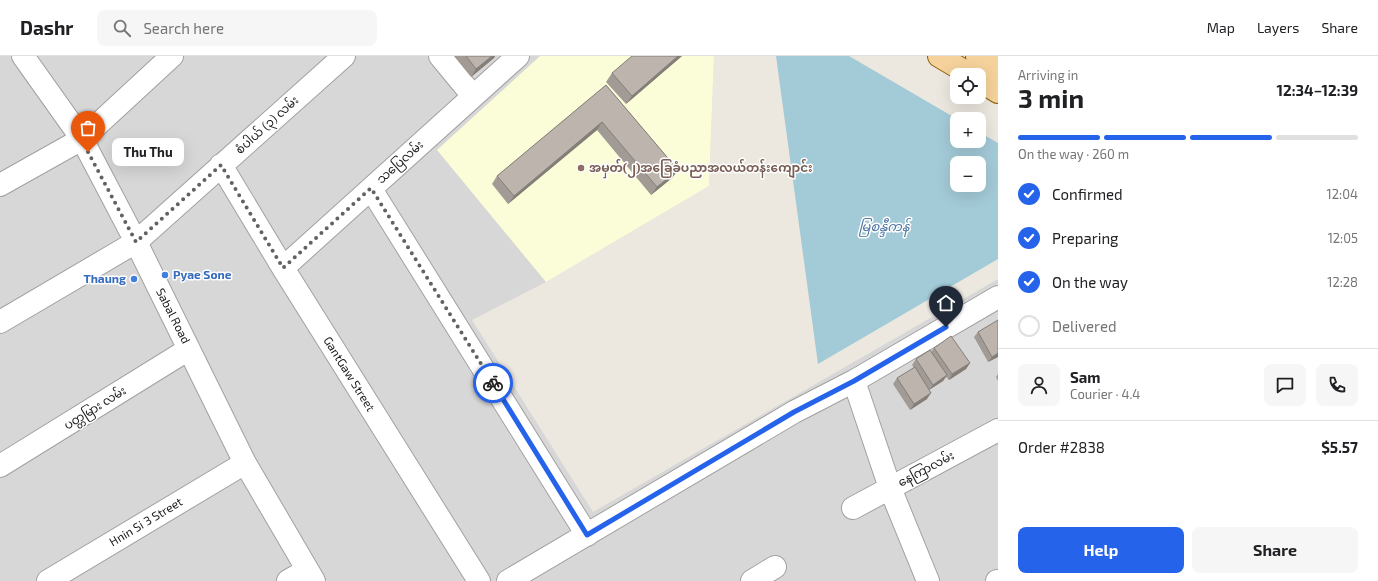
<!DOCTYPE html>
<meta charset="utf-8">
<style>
body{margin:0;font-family:"Exo 2","Noto Sans Myanmar",sans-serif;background:#f6f6f6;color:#202124;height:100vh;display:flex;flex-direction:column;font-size:15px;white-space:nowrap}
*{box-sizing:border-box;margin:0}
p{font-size:13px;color:#757577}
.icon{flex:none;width:22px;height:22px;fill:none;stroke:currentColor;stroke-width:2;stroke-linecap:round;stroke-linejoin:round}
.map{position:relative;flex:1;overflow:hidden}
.sheet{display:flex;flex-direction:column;background:#fff;width:380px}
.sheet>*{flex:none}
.buttons{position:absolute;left:950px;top:12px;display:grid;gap:8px}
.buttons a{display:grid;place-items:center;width:36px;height:36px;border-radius:8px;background:#fff;box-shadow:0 4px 16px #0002;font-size:20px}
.pin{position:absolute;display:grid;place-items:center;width:34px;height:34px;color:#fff;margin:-41px -17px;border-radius:50% 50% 50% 0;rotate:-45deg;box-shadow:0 0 4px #0007}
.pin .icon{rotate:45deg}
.courier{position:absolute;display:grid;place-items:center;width:40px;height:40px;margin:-20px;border:3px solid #2563eb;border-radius:50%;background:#fff;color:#222;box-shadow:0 1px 5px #0007}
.bubble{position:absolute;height:28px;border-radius:8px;background:#fff;box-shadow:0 4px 16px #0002;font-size:13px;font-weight:700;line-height:28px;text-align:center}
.head em{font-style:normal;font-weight:700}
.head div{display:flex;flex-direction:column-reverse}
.head{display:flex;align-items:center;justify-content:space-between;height:68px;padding:0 20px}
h1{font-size:26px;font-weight:700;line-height:30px}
.bar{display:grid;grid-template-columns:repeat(4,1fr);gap:6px 4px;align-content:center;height:48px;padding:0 20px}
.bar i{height:5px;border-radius:3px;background:#e0e0e0}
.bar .active{background:#2563eb}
.bar p{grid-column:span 4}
.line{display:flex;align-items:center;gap:10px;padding:0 20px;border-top:1px solid #e0e0e0}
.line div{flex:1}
.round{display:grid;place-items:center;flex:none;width:42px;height:42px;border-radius:8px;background:#f6f6f6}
ol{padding:0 20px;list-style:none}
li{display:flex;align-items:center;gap:12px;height:44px}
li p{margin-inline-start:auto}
li .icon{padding:4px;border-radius:50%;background:#2563eb;color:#fff;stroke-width:4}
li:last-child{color:#757577}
li i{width:22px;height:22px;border:2px solid #e0e0e0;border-radius:50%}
.primary-button{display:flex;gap:8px;margin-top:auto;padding:8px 20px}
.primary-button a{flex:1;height:46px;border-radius:8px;background:#2563eb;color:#fff;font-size:16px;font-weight:700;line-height:46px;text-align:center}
.primary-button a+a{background:#f6f6f6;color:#202124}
header{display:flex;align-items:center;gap:24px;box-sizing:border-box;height:56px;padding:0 20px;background:#fff;border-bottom:1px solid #e0e0e0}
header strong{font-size:19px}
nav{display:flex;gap:22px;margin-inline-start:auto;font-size:14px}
.search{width:280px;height:36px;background:#f6f6f6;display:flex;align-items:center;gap:10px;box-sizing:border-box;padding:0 14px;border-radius:8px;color:#757577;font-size:15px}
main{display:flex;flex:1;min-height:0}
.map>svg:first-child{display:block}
.residential{fill:#d8d7d7}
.education{fill:#fbfcd8}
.water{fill:#a3cad7;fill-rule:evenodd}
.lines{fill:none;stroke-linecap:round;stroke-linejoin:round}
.minor-casing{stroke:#a1a1a1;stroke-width:24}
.major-casing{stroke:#886209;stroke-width:24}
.minor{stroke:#fff;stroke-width:22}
.major{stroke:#f5d29b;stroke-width:22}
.wall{fill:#a29b95}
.shaded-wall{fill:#847e79}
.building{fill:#bcb4ad;stroke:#847e79}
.done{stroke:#64625f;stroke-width:4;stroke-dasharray:0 7.2}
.route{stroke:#2563eb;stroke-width:5}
.education-dot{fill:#8d6e63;stroke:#fff;stroke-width:1.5}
.shop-dot{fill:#3f7fe0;stroke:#fff;stroke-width:1.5}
.labels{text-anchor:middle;stroke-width:3;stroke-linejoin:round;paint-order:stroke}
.street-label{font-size:12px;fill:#1a1a1a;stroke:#fff}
.education-label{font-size:12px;font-weight:bold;fill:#785e54;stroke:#fff;text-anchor:start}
.shop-label{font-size:12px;font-weight:bold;fill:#366cbe;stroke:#fff;text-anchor:start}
.water-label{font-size:13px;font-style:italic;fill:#4e76a3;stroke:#fff}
</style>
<header>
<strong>Dashr</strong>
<div class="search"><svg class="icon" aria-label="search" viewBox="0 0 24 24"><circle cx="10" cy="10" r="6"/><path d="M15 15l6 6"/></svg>Search here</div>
<nav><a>Map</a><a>Layers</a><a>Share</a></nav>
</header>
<main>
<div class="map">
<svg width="998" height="525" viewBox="0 0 998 525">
<rect width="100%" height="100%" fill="#ece8e0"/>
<path class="residential" d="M0 0H714L709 130 546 226 472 264 593 456 998 223V525H0Z"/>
<path class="education" d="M540 0H714L709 130 546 226 437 94Z"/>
<path class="water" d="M776 0H849L957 63V85H979V76L998 87V203L818 308ZM957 107H979V129H957Z"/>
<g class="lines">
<defs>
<path id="minor" d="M23 0 82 83 136 186 245 407 314 525
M440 0 473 40
M221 109 283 212 479 525
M0 129 82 83 172 0
M371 133 587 479
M283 212 518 0
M0 266 136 186 344 0
M854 325 890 432 928 525
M0 410 189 293
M853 452 998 374
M48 525 245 407
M288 525 307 514
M508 525 794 356 854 325 998 241
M752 525 775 511
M997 525H998"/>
<path id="major" d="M939 0 971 19
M977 0 998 13
M979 24 998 36"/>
</defs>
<use href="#minor" class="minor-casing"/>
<use href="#major" class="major-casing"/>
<use href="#minor" class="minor"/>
<use href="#major" class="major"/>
</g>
<path class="wall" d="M454 0H495L494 2 471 21Z
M682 0 626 48 606 26 612 17Z
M606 29 678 114 672 122 651 139 597 74 508 148 492 128 497 120Z
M978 276 998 301 988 306 974 281Z
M934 292 970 307 966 313 949 324 946 321 943 325 929 334 927 343 910 354 893 328 897 322 914 312 912 309 916 303 931 296Z
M998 318V325L996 321Z"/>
<path class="shaded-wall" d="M492 0H495L494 2 471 21 476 13Z
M678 0H682L626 48 632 40Z
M602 66 597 74 508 148 514 140Z
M678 114 672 122 651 139 657 131Z
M998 297V301L988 306 992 301Z
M970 307 966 313 949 324 952 318Z
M947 319 943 325 929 334 933 329Z
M931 337 927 343 910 354 914 348Z"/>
<path class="building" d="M466 0H492L476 13Z
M632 0H678L632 40 612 17Z
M606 29 678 114 657 131 602 66 514 140 497 120Z
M998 264V297L992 301 978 276Z
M951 280 970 307 952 318 934 292Z
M930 294 947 319 933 329 916 303Z
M915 311 931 337 914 348 897 322Z"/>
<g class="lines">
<path class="done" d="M88 96 136 186 221 109 283 212 371 132 493 327"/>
<path class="route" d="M493 327 587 479 794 356 854 325 946 271"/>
</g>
<circle class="education-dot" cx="581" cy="112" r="4"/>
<g class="shop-dot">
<circle cx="165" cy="219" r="4"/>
<circle cx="134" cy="223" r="4"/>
</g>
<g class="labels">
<g class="street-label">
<text transform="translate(267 69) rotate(-42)" y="4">စံပါယ် (၃) လမ်း</text>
<text transform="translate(400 106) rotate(-42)" y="4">သပြေလမ်း</text>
<text transform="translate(173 260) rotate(63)" y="4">Sabal Road</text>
<text transform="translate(349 318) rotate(58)" y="4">GantGaw Street</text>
<text transform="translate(95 352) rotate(-32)" y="4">ပတ္တမြား လမ်း</text>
<text transform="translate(926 413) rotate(-28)" y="4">နေကြာလမ်း</text>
<text transform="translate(146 466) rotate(-31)" y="4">Hnin Si 3 Street</text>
</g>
<g class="education-label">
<text x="589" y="116">အမှတ်(၂)အခြေခံပညာအလယ်တန်းကျောင်း</text>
</g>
<g class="shop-label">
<text x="173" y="223">Pyae Sone</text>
<text x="126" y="227" text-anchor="end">Thaung</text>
</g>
<g class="water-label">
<text x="884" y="175">မြစန္ဒီ‌ကန်</text>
</g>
</g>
</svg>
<div class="buttons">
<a><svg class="icon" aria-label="locate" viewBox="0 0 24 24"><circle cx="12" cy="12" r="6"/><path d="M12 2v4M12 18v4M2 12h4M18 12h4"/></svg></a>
<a>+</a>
<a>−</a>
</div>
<div class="pin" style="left:88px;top:96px;background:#ea580c"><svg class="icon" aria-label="bag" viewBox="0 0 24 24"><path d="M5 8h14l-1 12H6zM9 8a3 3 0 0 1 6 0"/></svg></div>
<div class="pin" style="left:946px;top:271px;background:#1f2937"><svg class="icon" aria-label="home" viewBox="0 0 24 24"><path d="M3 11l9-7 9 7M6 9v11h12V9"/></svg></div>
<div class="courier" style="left:493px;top:327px"><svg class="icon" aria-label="bike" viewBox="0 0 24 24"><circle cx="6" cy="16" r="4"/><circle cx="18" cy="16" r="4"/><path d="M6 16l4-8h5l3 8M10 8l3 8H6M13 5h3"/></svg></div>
<div class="bubble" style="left:112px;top:82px;width:72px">Thu Thu</div>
</div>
<section class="sheet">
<div class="head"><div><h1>3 min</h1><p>Arriving in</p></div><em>12:34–12:39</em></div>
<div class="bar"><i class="active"></i><i class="active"></i><i class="active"></i><i></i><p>On the way · 260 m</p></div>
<ol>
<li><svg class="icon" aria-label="check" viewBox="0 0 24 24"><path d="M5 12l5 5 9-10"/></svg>Confirmed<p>12:04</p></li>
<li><svg class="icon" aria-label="check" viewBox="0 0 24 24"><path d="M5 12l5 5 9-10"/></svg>Preparing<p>12:05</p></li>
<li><svg class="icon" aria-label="check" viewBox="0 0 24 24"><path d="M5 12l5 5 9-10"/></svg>On the way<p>12:28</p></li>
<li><i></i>Delivered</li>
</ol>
<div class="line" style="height:72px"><a class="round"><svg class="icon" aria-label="person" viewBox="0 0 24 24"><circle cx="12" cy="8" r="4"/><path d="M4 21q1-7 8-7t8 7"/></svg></a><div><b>Sam</b><p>Courier · 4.4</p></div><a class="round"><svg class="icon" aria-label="chat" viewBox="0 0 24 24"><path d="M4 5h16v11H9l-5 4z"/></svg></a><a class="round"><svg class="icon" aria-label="phone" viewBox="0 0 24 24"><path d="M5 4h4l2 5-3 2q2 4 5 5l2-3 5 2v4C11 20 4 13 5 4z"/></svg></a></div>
<div class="line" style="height:52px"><div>Order #2838</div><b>$5.57</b></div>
<div class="primary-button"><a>Help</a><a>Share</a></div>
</section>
</main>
